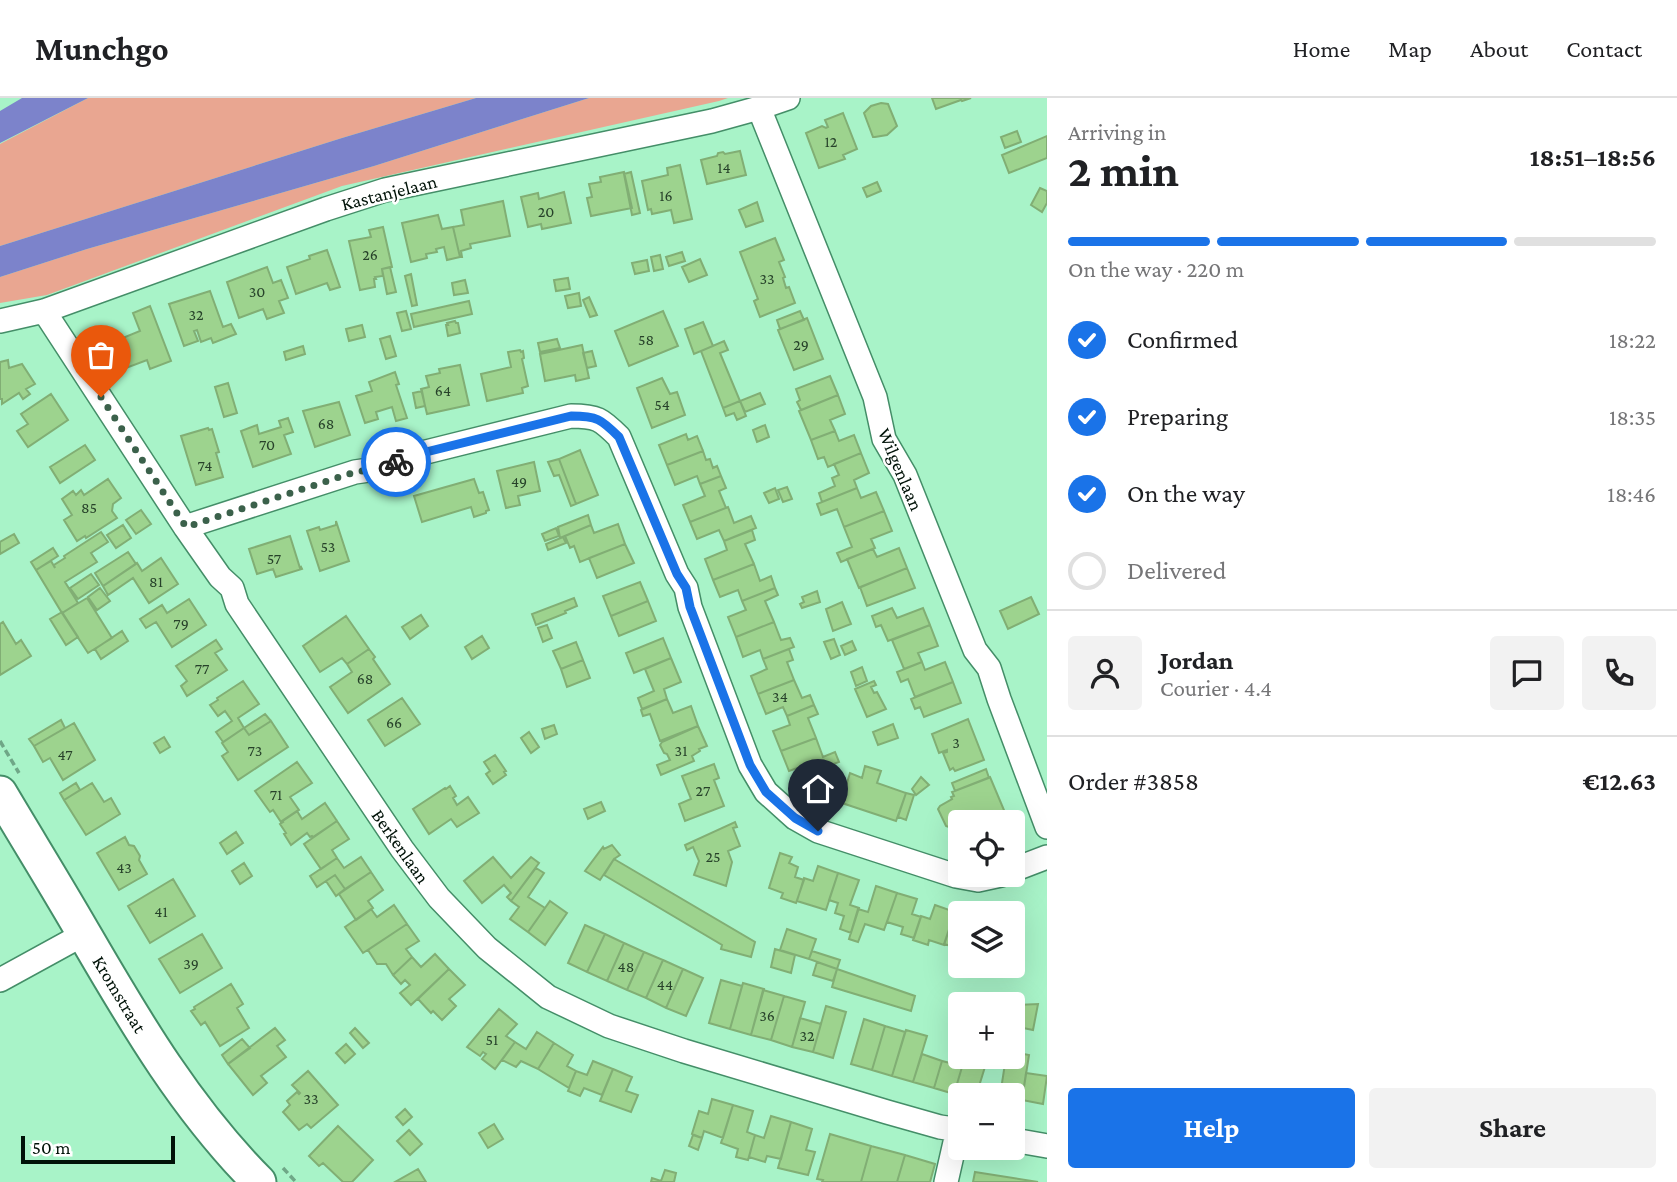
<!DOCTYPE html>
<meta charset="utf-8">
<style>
body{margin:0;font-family:"Crimson Pro",serif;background:#f2f2f2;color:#202124;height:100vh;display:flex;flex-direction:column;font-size:26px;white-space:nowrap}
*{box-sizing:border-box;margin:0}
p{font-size:23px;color:#757577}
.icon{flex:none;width:38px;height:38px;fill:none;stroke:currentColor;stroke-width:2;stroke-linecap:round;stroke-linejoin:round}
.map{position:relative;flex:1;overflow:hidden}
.details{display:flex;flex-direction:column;background:#fff;width:630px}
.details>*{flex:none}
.controls{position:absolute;left:948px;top:712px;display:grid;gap:14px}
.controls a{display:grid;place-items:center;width:77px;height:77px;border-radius:7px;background:#fff;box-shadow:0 7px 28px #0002;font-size:35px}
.scale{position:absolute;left:21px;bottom:18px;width:154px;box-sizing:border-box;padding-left:7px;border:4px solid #001208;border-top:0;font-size:19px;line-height:24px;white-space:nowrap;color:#001208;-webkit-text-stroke:5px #fff;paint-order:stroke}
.pin{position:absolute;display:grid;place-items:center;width:60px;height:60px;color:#fff;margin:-72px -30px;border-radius:50% 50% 50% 0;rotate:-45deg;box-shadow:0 0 7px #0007}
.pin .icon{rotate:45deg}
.courier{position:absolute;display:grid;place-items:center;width:70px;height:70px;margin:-35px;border:5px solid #1a73e8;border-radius:50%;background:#fff;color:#222;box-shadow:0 2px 9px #0007}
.head em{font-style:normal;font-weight:700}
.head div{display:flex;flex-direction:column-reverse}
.head{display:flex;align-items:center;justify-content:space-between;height:119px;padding:0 21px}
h1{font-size:46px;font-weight:700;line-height:52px}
.bar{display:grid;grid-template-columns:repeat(4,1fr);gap:10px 7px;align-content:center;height:84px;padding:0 21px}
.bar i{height:9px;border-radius:5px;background:#e0e0e0}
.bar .current{background:#1a73e8}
.bar p{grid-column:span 4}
.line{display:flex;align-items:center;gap:18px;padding:0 21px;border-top:2px solid #e0e0e0}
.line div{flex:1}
.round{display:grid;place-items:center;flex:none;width:74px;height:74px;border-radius:7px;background:#f2f2f2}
ol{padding:0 21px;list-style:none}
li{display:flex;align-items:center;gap:21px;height:77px}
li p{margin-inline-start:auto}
li .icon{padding:7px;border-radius:50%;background:#1a73e8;color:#fff;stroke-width:4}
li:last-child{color:#757577}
li i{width:38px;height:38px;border:4px solid #e0e0e0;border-radius:50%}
.primary-button{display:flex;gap:14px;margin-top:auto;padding:14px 21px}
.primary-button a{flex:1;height:80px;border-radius:7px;background:#1a73e8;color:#fff;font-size:28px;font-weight:700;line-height:80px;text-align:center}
.primary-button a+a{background:#f2f2f2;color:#202124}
header{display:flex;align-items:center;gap:42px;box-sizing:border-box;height:98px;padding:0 35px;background:#fff;border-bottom:2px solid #e0e0e0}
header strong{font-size:33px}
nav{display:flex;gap:38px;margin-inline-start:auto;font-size:24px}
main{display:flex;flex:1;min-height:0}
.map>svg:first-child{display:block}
.green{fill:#e9a691}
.water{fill:#7c83cb}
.building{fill:#9dd38e;stroke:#81ae74;stroke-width:2}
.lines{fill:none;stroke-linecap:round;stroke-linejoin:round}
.minor-casing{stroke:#448e68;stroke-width:26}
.secondary-casing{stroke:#448e68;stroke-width:37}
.path{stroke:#6fa787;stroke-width:3.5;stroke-dasharray:7 3.5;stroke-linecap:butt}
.minor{stroke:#fff;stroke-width:23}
.secondary{stroke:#fff;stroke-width:33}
.done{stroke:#3b614b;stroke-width:7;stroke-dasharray:0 12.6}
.route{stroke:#1a73e8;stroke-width:9}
.labels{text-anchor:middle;stroke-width:5;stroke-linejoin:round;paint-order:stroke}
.number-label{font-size:16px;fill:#27422a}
.street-label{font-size:19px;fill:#001208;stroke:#fff}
</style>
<header>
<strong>Munchgo</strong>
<nav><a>Home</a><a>Map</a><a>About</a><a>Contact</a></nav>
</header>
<main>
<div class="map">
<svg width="1047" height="1084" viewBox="0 0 1047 1084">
<rect width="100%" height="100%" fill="#a8f3c8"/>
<path class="green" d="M88 0H476L342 40 0 148V46Z
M589 0H728L719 3 342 88 47 197 0 205V179L87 151 374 68Z"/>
<path class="water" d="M22 0H88L0 45V13Z
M476 0H589L374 68 87 151 0 179V148L342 40Z"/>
<path class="building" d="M932 0H971L962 3 961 2 936 11Z
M881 5 888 6 897 28 887 37 875 39H873L864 15 871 8Z
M843 15 857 51 843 57 845 61 819 70 806 35 822 28 826 30 828 29 825 22Z
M1017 33 1021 44 1005 50 1001 39Z
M1047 38V60L1009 75 1002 57Z
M740 53 746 77 707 86 701 62 717 58 718 55 723 54 725 56Z
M680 67 692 121 674 125 671 112 652 116 651 111 648 112 642 83 668 77 667 70Z
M624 74 632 110 591 118 587 100 592 99 589 86 601 84 600 79Z
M631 74 640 115 632 117 624 76Z
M877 84 881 93 867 99 863 90Z
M1040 90 1047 93V105L1042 114 1031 107Z
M564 94 571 125 542 131 541 126 528 129 521 99 538 95 539 101Z
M503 103 510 138 470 146 471 150 461 153 462 159H460L453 129 464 127 461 112Z
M757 104 763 123 746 129 739 112Z
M438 117 442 131 453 129 460 159 447 162 444 149 436 151 437 154 426 156 427 160 411 164 402 125Z
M383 129 392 169 382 171 383 178 375 179 376 181H374L375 189 360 192 349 143 371 139 369 132Z
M775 140 784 162 779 164 785 179 783 180 786 190 789 189 795 205 760 219 754 203 758 201 740 154Z
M327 152 340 189 330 192 327 185 296 196 287 169 310 161 309 158Z
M682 154 685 163 669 168 666 159Z
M660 157 663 171 654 173 651 159Z
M700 161 707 177 689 184 682 169Z
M647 162 649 173 635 176 632 165Z
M267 169 273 185 281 182 288 200 279 203 284 215 267 221 263 211 239 220 227 184Z
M390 169 396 194 387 196 382 171Z
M411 176 417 207 412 208 405 178Z
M568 180 570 191 556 193 554 182Z
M465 182 468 195 454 197 452 185Z
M210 193 223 229 231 226 236 236 213 245 211 240 201 244 197 232 194 233 198 243 184 248 169 206Z
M579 195 581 208 568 210 565 198Z
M589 199 597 217 590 219 583 202Z
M469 203 472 216 414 229 411 216Z
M150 208 171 263 150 271 147 262 118 273 108 246 140 233 133 215Z
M406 213 411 231 402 233 397 215Z
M663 213 678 248 629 268 615 233Z
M800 213 804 222 780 231 777 222Z
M807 220 823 261 794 272 778 232Z
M455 223 456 225H458L460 235 448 238 446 227H448L447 225Z
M703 224 713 248 694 256 685 231Z
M362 227 365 239 349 243 346 231Z
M390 238 396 258 386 261 380 241Z
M557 241 560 250 540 254 538 245Z
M724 243 728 252 720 255 740 303 723 310 701 253Z
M582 247 589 280 576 283 575 277 545 283 540 256Z
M303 248 305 256 286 262 284 254Z
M520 252 521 254 523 253 524 260 522 261 528 288 522 290 523 295 487 303 481 276 511 269 508 254Z
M592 253 596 268 587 270 583 255Z
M8 262 9 270 22 266 35 286 26 291 30 296 23 301 19 295 2 306V301H0V264Z
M460 267 469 307 427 316 421 291 429 289 426 278 440 275 439 271Z
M395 274 399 286 396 287 407 320 396 323 392 309 376 314 378 321 365 325 356 298 372 293 369 284Z
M830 278 838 297 801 312 797 304 800 302 796 291Z
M662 280 670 296 677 294 685 317 652 330 637 290Z
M228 285 237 315 224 319 215 289Z
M422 293 425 308 416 310 413 295Z
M760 295 765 306 745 314 740 303Z
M51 296 68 322 28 349 17 333 28 326 21 316Z
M838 297 845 316 830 322 835 333 811 342 799 313Z
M740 303 746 318 737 322 734 315 726 318 723 310Z
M339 304 350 337 315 349 303 313Z
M288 320 293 334 284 337 291 356 253 369 241 333 257 327 259 336 281 329 279 323Z
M765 327 769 339 757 344 753 332Z
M208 330 209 332 212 331 219 354 216 355 223 379 196 387 181 338Z
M835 333 839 343 854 337 861 355 828 369 824 359 818 361 811 342Z
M686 336 688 342 697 338 703 353 667 367 659 347Z
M85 347 95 362 60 385 50 369Z
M580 352 598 397 576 406 559 361Z
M703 353 706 362 710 361 713 370 717 368 721 378 700 386 697 378 675 387 667 367Z
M861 355 869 375 854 382 857 390 822 404 819 395 835 388 832 380 839 377 834 366Z
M559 361 576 406 571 408 559 377 554 378 548 364Z
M534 364 540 393 518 398 520 407 506 410 497 373Z
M721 378 726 390 719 393 726 410 690 424 683 407 705 398 700 386Z
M108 381 121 400 113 406 112 413 117 420 86 440 85 438 77 443 64 422 72 417 62 401 73 393 76 397 81 392 84 397Z
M474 381 479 395 483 394 489 412 486 413V415L474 419 471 409 422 424 414 398Z
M787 389 792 401 783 404 778 392Z
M775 390 779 401 769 405 764 395Z
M857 390 861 400 876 394 884 413 844 429 837 411 821 417 817 406Z
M728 409 734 425 751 418 756 430 724 443 719 432 697 441 690 424Z
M141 412 151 426 136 436 126 422Z
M884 413 892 433 871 441 875 450 841 464 837 455 852 449 844 429Z
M588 417 591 427 560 440 558 429Z
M336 423 349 463 320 473 307 433 319 429 320 432 336 427Z
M618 426 625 446 580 464 574 448 570 450 565 438 591 427 594 435Z
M123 427 131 440 116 450 107 437Z
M556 430 559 438 545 443 542 436Z
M752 432 755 442 745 446 754 466 713 482 705 461 727 452 724 443Z
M101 434 108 444 91 455 97 464 65 484 78 505 62 515 36 472 51 463 55 470 54 467 65 460 64 458Z
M14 436 19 445 0 456V444Z
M290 438 300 470 301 469 302 471 276 479 273 471 257 476 249 451Z
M563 439 566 445 548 452 546 446Z
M625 446 634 465 597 480 589 460Z
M53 450 58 458 36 472 31 464Z
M899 450 907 470 859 490 847 461 873 451 877 459Z
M128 454 136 466 103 488 95 475Z
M161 460 178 486 149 505 133 480 108 497 103 488 137 465 142 473Z
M754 466 760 483 771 478 775 490 742 503 738 492 720 499 713 482Z
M907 470 915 490 867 508 860 489Z
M91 476 99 487 78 501 70 490Z
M640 484 648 503 611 518 603 498Z
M100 490 110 503 97 512 88 499Z
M775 490 778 497 765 503 774 524 736 539 728 519 746 512 742 503Z
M817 493 820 504 802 510 800 506 804 504 802 499Z
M1031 499 1039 516 1008 531 1000 513Z
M87 500 112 540 88 555 62 515Z
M574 500 577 508 565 513 566 515 536 527 532 516Z
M189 501 206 527 172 549 156 524 146 530 140 521 162 507 167 515Z
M648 503 656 523 619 538 611 518Z
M842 504 851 526 833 533 826 511Z
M892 510 897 520 923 510 930 527 888 543 881 527 876 529 872 518Z
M62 514 78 539 66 547 50 521Z
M421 517 428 528 410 541 402 529Z
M346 518 369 551 347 566 342 560 320 574 303 548Z
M3 524 16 546 21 542 31 558 0 577V526Z
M774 524 781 542 790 540 794 549 763 561 760 552 743 559 736 539Z
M547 527 552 540 543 544 538 530Z
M930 527 938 548 918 555 922 564 904 571 892 542Z
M122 533 128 543 101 561 95 551Z
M482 538 489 550 472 561 465 549Z
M663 540 671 560 634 575 626 555Z
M834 541 840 557 831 561 824 544Z
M216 542 222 551 215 555 227 572 187 598 181 588 187 583 176 568Z
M852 543 856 552 845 557 841 548Z
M576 544 583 562 561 571 553 553Z
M369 551 375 559 373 561 390 586 348 615 330 589 352 574 347 566Z
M789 551 793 562 787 564 794 582 758 596 751 578 767 571 763 561Z
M671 560 681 584 664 591 667 601 642 611 638 600 654 593 645 571Z
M583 562 590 580 567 589 561 571Z
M922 564 925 572 945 564 953 584 915 599 908 581 901 584 897 574Z
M862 569 867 583 856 588 851 574Z
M794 582 802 600 810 597 814 607 787 618 783 609 766 616 758 596Z
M243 583 259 606 238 620 244 630 223 644 216 634 232 623 225 613 218 618 210 607 218 602 217 600Z
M874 583 876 587 871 589 874 595 877 594 886 611 867 619 855 591Z
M953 584 961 605 924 619 920 609 915 611 911 601Z
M402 600 420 626 385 648 368 622Z
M667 601 673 615 691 608 698 628 660 643 650 616 643 618 641 612Z
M814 607 818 616 808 620 816 640 781 653 773 633 790 627 787 618Z
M265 616 271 623 249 637 244 630Z
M968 621 984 662 955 673 953 670 950 672 943 655 947 654V652L939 655 932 636Z
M61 622 65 630 34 648 29 641Z
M271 623 288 649 238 682 222 658 228 654 222 645 244 630 249 637Z
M74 625 95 662 63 682 50 660 43 664 34 648Z
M893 626 898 640 878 647 873 634Z
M554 627 557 636 545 641 542 631Z
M698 628 707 648 699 651 700 653 692 658 694 663 661 677 657 667 670 662 667 656 664 655 660 647 662 644Z
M529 634 539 649 531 655 521 640Z
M164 639 170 649 160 655 154 645Z
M816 640 823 659 835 654 839 664 809 675 806 667 789 673 781 653Z
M495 657 506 673 504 674 506 677 493 686 486 676 490 673 484 664Z
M297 664 312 685 290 699 299 712 281 724 273 712 270 714 255 693Z
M714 666 719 680 714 682 724 708 685 723 679 706 691 701 682 678Z
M865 668 881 673 877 685 906 695 896 723 842 705 843 702 839 700 837 696 840 690 846 688 850 675 862 680Z
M986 671 989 680 955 693 952 685Z
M921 679 929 687 916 697 912 691Z
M990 679 1009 724H961V737L957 728 951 730 946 728 938 711 940 708 952 701 951 699 954 698 952 694Z
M76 685 80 692 64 702 60 695Z
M92 685 104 704 111 700 120 716 86 737 64 702Z
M450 688 456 698 453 700 457 707 468 699 479 715 457 729 451 721 429 736 413 711 445 690 446 691Z
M906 695 914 697 906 722 898 719Z
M601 704 605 713 588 721 584 711Z
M325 705 337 723 313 739 312 738 310 739 307 735 291 747 284 736 286 735 280 726 283 724 282 723 297 713 302 721Z
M337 723 349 741 332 752 337 760 321 771 304 746Z
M735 724 737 729 733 730 740 748 728 753 732 764 726 788 694 777 699 763 693 749 687 752 685 747Z
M236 734 243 745 227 756 220 745Z
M125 739 129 747 134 748 140 758 139 762 147 776 119 792 97 755Z
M612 747 620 757 614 761 600 782 585 773 603 749 604 751Z
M780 755 792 759 789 765 798 769 795 779 804 782 796 805 781 800 783 795 769 790Z
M361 759 371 774 345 791 335 777 317 789 310 778 337 760 344 770Z
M493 759 511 780 531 759 539 765 511 803 507 799 511 795 504 787 482 805 464 783Z
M614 761 755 844 751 859 721 851 722 847 604 777Z
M244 765 252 778 240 786 232 773Z
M818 768 838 775 826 812 797 803 804 780 813 783Z
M536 770 544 775 528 799 545 810 528 834 510 821 519 809 511 803Z
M371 774 383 792 368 803 373 810 356 822 339 796Z
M838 775 859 782 850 807 859 810 851 835 840 831 844 818 835 815 838 805 829 802Z
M335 777 345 791 336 798 326 783Z
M173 781 195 818 150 845 128 808Z
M876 788 897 795 884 832 865 826 858 844 849 841 858 811 868 814Z
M897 795 917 801 912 816 921 819 914 840 901 836 903 829 887 824Z
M550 803 567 815 545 847 528 834Z
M394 807 407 826 363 855 345 829 371 811 377 819Z
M935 807 955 814 944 847 929 842 928 847 913 842 921 818 930 821Z
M955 814 961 816V851L944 846Z
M407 826 419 843 406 851 412 859 393 877 386 866H377L368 852Z
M585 827 605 836 587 874 568 865Z
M787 831 816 841 809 861 780 852Z
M202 836 222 870 180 895 159 861Z
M605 836 624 845 607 883 587 874Z
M624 845 644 854 627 892 607 883Z
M775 851 795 857 791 875 771 869Z
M812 853 840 862 837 871 809 861Z
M644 854 663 862 646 900 627 892Z
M435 856 449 871 411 907 400 895 410 887 405 882 401 886 393 877 412 859 421 869Z
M663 862 683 871 666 910 646 900Z
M817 864 837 871 833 883 813 877Z
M449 871 465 887 449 901 456 908 442 922 433 913 431 915 418 901Z
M683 871 703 880 686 918 666 910Z
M837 871 915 898 911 913 832 889Z
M721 882 742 888 730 931 709 925Z
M743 885 764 891 751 937 730 931Z
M231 886 243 906 237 910 249 930 220 948 205 924 201 927 191 913 195 911 194 909Z
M763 892 784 898 771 942 751 937Z
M784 898 805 904 792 949 771 942Z
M1038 906 1033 932 1013 928V907Z
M826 908 846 914 833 960 813 954Z
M499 911 517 926 506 938 515 944 495 971 482 961 486 956 483 954 480 958 467 949Z
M800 920 821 926 813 954 792 949Z
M864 921 885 928 872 972 851 966Z
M885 928 905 934 892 978 872 972Z
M275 930 285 942 277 948 286 959 261 978 267 985 253 997 228 966Z
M355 930 369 945 363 950 350 935Z
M906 932 927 938 913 984 892 978Z
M537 934 554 945 538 971 521 963 516 969 502 962 515 944 526 951Z
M242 941 250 950 228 966 222 957Z
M554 945 573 957 567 968 576 973 569 990 538 971Z
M346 946 355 956 345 965 336 955Z
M954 948 961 950V959H965L954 996 934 990 942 963 950 965Z
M1013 954 1029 957 1022 1002 1013 1001V998H1000L1006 959H1013Z
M922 956 942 963 934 990 913 984Z
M965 959H988L976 998H961L954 996Z
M593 963 613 971 602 997 584 990 580 998 568 993 576 973 587 977Z
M613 971 632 979 626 993 638 997 631 1014 600 1003Z
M308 973 338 1007 311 1030 307 1026 299 1032 283 1014 290 1007 287 1003 297 994 299 996 300 995 292 987Z
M1026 975 1047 978 1043 1006 1022 1002Z
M712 1001 733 1007 723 1040 704 1033 702 1040 692 1036 699 1013 708 1016Z
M733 1007 753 1013 747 1034 755 1037 748 1062 736 1059 738 1051 721 1045Z
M405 1011 412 1019 403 1027 396 1019Z
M771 1018 791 1024 781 1061 767 1058 765 1064 749 1059 755 1037 764 1040Z
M791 1024 812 1031 806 1052 815 1054 808 1077 778 1070Z
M494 1026 503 1041 488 1050 479 1035Z
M338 1028 373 1062 352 1084H343L323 1065 319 1068 309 1058Z
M409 1032 422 1046 410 1057 397 1043Z
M830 1036 871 1048 861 1084H822L823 1082 817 1081Z
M693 1037 702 1040 698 1052 689 1048Z
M871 1048 905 1057 897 1084H861Z
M905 1057 935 1066 930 1084H897Z
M418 1071 426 1084H395Z
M665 1072 676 1075 674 1084H651L652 1080 661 1083Z
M975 1074 1038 1084H973Z"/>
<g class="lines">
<defs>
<path id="minor" d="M759 10 875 299 884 341 905 377 975 552 989 570 999 601 1047 729
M44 213 185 429 220 479 232 490 237 506 402 751 439 800 487 850 548 899 609 928 684 953 887 1014 940 1029 961 1032
M0 223 44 213 326 111 385 92 712 23 759 10 788 0
M185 429 355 374 383 370 410 358 571 318C597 318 601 321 619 339L677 476 686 490 690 509 750 667 766 694 795 720 818 733 956 778 978 782 1001 777
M1013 772 1047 759
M0 882 84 836
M1013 1042 1047 1048
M946 1084 958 1031"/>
<path id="secondary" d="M0 695C29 744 59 792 87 841 137 927 188 1013 259 1084"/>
</defs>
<use href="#minor" class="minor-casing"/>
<use href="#secondary" class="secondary-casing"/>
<path class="path" d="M0 643 19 675
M283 1070 296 1084"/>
<use href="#minor" class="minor"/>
<use href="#secondary" class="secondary"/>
</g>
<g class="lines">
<path class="done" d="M101 299 186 429 355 374 383 370 396 364"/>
<path class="route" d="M396 364 410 358 571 318C597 318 601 321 619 339L677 476 686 490 690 509 750 667 766 694 795 720 818 733"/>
</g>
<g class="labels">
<g class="number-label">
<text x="831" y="49">12</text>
<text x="724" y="75">14</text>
<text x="666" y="103">16</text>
<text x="546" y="119">20</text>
<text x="370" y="162">26</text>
<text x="767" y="186">33</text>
<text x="257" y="199">30</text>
<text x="196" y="222">32</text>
<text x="646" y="247">58</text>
<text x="801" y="252">29</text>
<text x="443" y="298">64</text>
<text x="662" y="312">54</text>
<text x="326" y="331">68</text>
<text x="267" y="352">70</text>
<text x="205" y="373">74</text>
<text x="519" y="389">49</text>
<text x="89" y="415">85</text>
<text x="328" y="454">53</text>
<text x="274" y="466">57</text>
<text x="156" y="489">81</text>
<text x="181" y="531">79</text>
<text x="202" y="576">77</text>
<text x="365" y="586">68</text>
<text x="780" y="604">34</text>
<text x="394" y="630">66</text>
<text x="956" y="650">3</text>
<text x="255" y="658">73</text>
<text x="681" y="658">31</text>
<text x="65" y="662">47</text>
<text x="703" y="698">27</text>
<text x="276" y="702">71</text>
<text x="713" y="764">25</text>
<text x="124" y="775">43</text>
<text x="161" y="819">41</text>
<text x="191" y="871">39</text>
<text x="626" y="874">48</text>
<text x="665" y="892">44</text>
<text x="767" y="923">36</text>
<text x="807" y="943">32</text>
<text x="492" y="947">51</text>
<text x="311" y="1006">33</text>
</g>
<g class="street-label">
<text transform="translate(389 94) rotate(-14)" y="7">Kastanjelaan</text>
<text transform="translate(901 371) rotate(67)" y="7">Wilgenlaan</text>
<text transform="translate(401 748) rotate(55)" y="7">Berkenlaan</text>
<text transform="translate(120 896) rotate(59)" y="7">Kromstraat</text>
</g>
</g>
</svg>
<div class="controls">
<a><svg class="icon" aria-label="locate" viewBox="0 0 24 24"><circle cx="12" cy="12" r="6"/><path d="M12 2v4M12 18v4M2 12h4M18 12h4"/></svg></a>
<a><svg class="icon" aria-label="layers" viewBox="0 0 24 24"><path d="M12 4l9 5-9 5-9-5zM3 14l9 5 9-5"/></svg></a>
<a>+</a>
<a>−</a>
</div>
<div class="scale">50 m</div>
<div class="pin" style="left:101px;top:299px;background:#ea580c"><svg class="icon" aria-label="bag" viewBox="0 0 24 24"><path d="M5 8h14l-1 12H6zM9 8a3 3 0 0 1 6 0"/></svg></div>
<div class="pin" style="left:818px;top:733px;background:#1f2937"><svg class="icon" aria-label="home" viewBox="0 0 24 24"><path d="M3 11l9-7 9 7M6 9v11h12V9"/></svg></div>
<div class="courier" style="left:396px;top:364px"><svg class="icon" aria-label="bike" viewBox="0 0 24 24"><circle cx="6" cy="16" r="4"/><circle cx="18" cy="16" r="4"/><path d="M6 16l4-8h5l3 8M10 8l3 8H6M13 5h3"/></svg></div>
</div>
<section class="details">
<div class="head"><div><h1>2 min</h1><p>Arriving in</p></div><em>18:51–18:56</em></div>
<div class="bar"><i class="current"></i><i class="current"></i><i class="current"></i><i></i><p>On the way · 220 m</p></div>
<ol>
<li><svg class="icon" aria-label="check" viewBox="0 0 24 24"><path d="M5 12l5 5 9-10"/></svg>Confirmed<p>18:22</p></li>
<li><svg class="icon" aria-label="check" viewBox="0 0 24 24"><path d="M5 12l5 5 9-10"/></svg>Preparing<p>18:35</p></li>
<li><svg class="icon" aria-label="check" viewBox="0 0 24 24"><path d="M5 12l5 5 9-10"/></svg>On the way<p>18:46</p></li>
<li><i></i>Delivered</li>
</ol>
<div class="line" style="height:126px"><a class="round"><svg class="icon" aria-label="person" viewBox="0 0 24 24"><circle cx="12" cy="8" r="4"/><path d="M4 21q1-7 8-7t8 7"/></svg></a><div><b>Jordan</b><p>Courier · 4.4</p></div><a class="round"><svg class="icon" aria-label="chat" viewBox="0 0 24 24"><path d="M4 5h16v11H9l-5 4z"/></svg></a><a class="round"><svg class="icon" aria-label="phone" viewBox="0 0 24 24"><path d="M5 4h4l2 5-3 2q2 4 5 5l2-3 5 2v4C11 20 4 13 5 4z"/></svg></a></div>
<div class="line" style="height:91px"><div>Order #3858</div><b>€12.63</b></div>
<div class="primary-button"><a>Help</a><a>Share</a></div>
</section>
</main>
